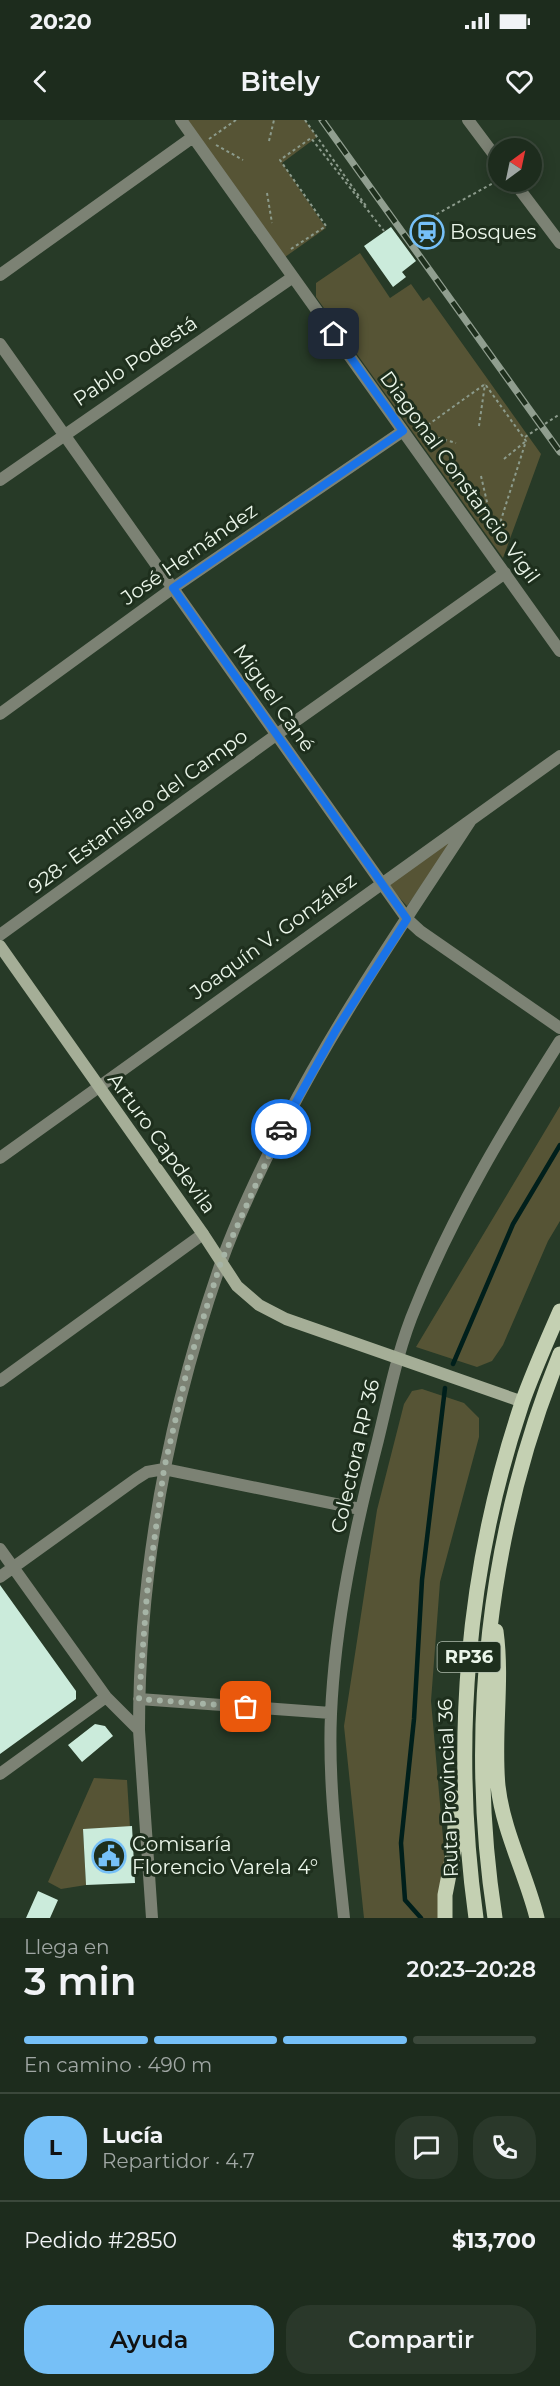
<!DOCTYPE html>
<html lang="es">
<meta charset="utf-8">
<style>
body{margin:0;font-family:Montserrat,sans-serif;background:#2a382a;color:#f1f3f6;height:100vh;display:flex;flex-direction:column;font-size:22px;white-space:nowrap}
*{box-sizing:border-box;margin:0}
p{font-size:20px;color:#a0a7a4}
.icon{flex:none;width:33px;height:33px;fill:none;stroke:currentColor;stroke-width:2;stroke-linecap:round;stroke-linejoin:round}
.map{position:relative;height:1798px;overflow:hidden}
.details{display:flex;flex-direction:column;background:#1d2c1d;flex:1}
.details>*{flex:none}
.needle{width:39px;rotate:33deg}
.buttons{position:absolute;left:488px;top:18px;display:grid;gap:12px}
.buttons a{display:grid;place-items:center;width:54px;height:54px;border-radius:50%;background:#1d2c1d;box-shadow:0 3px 15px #0003,0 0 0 2px #3b483b;font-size:30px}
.pin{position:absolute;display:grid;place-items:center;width:51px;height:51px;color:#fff;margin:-26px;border-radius:12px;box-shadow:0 3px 9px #0006}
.courier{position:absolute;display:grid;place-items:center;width:60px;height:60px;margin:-30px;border:4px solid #1a73e8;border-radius:50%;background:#fff;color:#222;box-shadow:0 2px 8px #0007}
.summary em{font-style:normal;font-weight:600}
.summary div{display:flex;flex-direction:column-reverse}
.summary{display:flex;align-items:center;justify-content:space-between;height:102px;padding:0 24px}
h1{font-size:39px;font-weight:600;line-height:45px}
.bar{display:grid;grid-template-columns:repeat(4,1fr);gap:9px 6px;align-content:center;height:72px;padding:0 24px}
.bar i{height:8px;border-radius:4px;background:#3b483b}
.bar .selected{background:#76c0f7}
.bar p{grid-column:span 4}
.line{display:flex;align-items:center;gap:15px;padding:0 24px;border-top:2px solid #3b483b}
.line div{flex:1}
.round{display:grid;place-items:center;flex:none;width:63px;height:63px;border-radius:24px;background:#2a382a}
.button{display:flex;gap:12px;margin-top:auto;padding:12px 24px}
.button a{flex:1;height:69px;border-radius:24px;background:#76c0f7;color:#111;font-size:24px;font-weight:600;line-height:69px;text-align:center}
.button a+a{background:#2a382a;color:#f1f3f6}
.status{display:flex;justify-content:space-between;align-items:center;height:42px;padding:0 30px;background:#1d2c1d;direction:ltr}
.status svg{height:16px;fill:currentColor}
header{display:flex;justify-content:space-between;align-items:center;height:78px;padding:0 24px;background:#1d2c1d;font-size:27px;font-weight:600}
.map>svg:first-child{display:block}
.green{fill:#565435}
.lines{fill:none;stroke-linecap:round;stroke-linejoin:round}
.stream{stroke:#001f1b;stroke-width:4.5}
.building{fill:#cbebdb}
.path{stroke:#8c9b8c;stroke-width:2;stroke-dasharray:3 3;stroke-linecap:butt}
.street{stroke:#7c8274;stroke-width:12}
.secondary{stroke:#a5ae97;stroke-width:12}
.primary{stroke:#c4d0b2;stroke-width:15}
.rail-casing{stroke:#909e8f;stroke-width:7}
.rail{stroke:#1e2f1d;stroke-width:4.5;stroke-dasharray:14;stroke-linecap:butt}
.done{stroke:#a6b4a6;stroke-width:6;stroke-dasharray:0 10.8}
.route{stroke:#1a73e8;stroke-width:8}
.labels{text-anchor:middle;stroke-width:6;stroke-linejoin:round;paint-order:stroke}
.shield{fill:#1e2f1d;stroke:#aebaac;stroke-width:1.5}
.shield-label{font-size:18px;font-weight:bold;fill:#ebf6ea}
.poi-label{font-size:20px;fill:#ebf6ea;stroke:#1e2f1d;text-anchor:start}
.street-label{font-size:20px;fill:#ebf6ea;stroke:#1e2f1d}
</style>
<div class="status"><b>20:20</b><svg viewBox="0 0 49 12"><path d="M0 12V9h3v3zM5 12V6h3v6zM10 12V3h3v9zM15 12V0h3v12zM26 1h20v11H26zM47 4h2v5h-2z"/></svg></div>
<header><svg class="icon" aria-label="back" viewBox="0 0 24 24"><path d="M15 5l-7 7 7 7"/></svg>Bitely<svg class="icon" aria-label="heart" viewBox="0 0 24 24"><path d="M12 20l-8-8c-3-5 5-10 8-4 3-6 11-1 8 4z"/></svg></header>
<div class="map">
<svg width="560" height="1798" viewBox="0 0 560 1798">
<rect width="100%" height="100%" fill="#273a27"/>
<path class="green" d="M186 0H305L317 17 282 43 326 108 285 137Z
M360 133 390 178 411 164 423 181 429 177 541 334 503 438 316 177V163Z
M461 711 407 786 386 763Z
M560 986V1101L548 1121 503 1225 492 1241 477 1247 416 1227Z
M422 1269 464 1283 479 1298V1317L440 1462 431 1581 450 1798H364L344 1606 377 1390 404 1284 412 1271Z
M94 1658 127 1660 130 1708 83 1709 86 1765 61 1769 48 1762Z"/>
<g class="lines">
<path class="stream" d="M453 1244 513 1104 560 1025
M421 1798 405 1780 401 1723 414 1599 422 1460 445 1268"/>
</g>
<path class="building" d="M391 107 416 141 402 152 406 157 393 167 364 126Z
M0 1465 76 1571V1579L0 1634Z
M95 1604 105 1606 113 1616 82 1642 68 1625Z
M132 1706 135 1763 86 1765 83 1709Z
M38 1771 58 1780 50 1798H26Z"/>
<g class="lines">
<path class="path" d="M305 0 366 86
M209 19 236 0
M269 21 274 0
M216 25 243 40
M267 73 272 103
M426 100 497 61 490 51
M291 129 326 106 280 40 311 18 384 111
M479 306 485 264
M418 312 485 264 526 321 495 419
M421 313 456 323
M525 317 560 294
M504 339 526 321
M481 356 495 417"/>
<path class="street" d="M181 0 560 531
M468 0 498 40
M514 62 560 123
M0 155 193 17
M0 224 407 799 420 811 560 908
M0 360 293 157
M0 594 173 468 403 311
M0 815 276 615 505 453
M0 1038 560 636
M0 1261 203 1114
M0 1429 106 1577 139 1610
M0 1457 136 1359 147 1352 164 1349 360 1389
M139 1579 331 1593
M0 1654 106 1577
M152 1798 139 1610C139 1451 169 1292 221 1143 238 1095 263 1044 286 999 340 895 407 798 471 700
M344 1798C337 1730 328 1662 331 1594 335 1502 355 1409 378 1320 389 1275 398 1228 416 1186 454 1092 506 1006 560 921"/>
<path class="secondary" d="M0 826 203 1114 237 1166 259 1185 286 1199 523 1282"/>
<path class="primary" d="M496 1511C503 1562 493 1614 498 1666 503 1711 526 1754 537 1798
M445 1798V1775L454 1729 456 1678
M476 1798C452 1625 466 1449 522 1283 533 1252 547 1221 560 1191
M495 1798C466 1610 488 1410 560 1234"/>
<defs>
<path id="rail" d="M322 0 560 332"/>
</defs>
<use href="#rail" class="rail-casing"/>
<use href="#rail" class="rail"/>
</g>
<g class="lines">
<path class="done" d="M246 1587 139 1579 147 1473 164 1349 188 1246 221 1142 281 1009"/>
<path class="route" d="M281 1009 336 910 407 799 173 468 403 311 334 214"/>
</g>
<defs>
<symbol id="station-ring" viewBox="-11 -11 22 22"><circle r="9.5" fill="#1e2f1d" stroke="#76c0f7" stroke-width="1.5"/><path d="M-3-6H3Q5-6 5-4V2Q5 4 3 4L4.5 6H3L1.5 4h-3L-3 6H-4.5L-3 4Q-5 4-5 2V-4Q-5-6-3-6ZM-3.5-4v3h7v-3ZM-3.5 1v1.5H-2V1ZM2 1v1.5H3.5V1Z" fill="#76c0f7"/></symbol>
<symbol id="civic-ring" viewBox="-11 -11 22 22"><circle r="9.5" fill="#1e2f1d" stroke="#76c0f7" stroke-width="1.5"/><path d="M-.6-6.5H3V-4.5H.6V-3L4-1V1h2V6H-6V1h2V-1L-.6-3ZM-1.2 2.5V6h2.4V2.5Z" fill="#76c0f7"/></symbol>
</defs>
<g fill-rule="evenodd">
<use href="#station-ring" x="408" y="93" width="38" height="38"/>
<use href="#civic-ring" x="90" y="1717" width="38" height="38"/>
</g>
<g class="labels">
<rect class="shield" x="437.5" y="1522" width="63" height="30" rx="4.5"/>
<g class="shield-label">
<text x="469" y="1543">RP36</text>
</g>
<g class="poi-label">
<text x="450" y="119">Bosques</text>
<text x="132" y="1731">Comisaría<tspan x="132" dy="23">Florencio Varela 4°</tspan></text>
</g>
<g class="street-label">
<text transform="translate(135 241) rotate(-34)" y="7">Pablo Podestá</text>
<text transform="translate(460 357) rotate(54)" y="7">Diagonal Constancio Vigil</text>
<text transform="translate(189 434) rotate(-35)" y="7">José Hernández</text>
<text transform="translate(274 578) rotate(55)" y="7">Miguel Cané</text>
<text transform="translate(138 691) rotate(-36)" y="7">928- Estanislao del Campo</text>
<text transform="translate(273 816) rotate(-36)" y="7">Joaquín V. González</text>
<text transform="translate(162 1023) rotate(54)" y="7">Arturo Capdevila</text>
<text transform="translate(355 1336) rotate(-77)" y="7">Colectora RP 36</text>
<text transform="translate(448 1668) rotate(-92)" y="7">Ruta Provincial 36</text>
</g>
</g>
</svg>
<div class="buttons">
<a><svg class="needle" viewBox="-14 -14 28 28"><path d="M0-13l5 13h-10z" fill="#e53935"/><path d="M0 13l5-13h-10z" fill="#a0a7a4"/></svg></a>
</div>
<div class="pin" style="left:246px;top:1587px;background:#ea580c"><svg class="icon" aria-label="bag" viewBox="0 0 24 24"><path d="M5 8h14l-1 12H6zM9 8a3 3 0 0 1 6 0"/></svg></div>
<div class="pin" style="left:334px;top:214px;background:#1f2937"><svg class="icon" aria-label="home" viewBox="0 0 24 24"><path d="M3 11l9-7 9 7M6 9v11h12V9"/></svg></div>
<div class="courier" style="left:281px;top:1009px"><svg class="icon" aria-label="car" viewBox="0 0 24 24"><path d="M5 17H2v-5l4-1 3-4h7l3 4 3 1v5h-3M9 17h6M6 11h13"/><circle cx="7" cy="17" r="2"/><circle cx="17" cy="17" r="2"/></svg></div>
</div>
<section class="details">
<div class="summary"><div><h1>3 min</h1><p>Llega en</p></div><em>20:23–20:28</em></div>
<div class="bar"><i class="selected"></i><i class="selected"></i><i class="selected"></i><i></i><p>En camino · 490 m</p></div>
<div class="line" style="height:108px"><b class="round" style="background:#76c0f7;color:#111">L</b><div><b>Lucía</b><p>Repartidor · 4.7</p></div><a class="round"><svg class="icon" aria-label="chat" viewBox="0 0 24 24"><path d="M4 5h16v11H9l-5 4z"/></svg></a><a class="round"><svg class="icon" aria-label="phone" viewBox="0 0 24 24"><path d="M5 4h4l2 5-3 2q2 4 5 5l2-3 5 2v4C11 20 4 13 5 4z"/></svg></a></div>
<div class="line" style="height:78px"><div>Pedido #2850</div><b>$13,700</b></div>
<div class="button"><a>Ayuda</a><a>Compartir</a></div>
</section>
